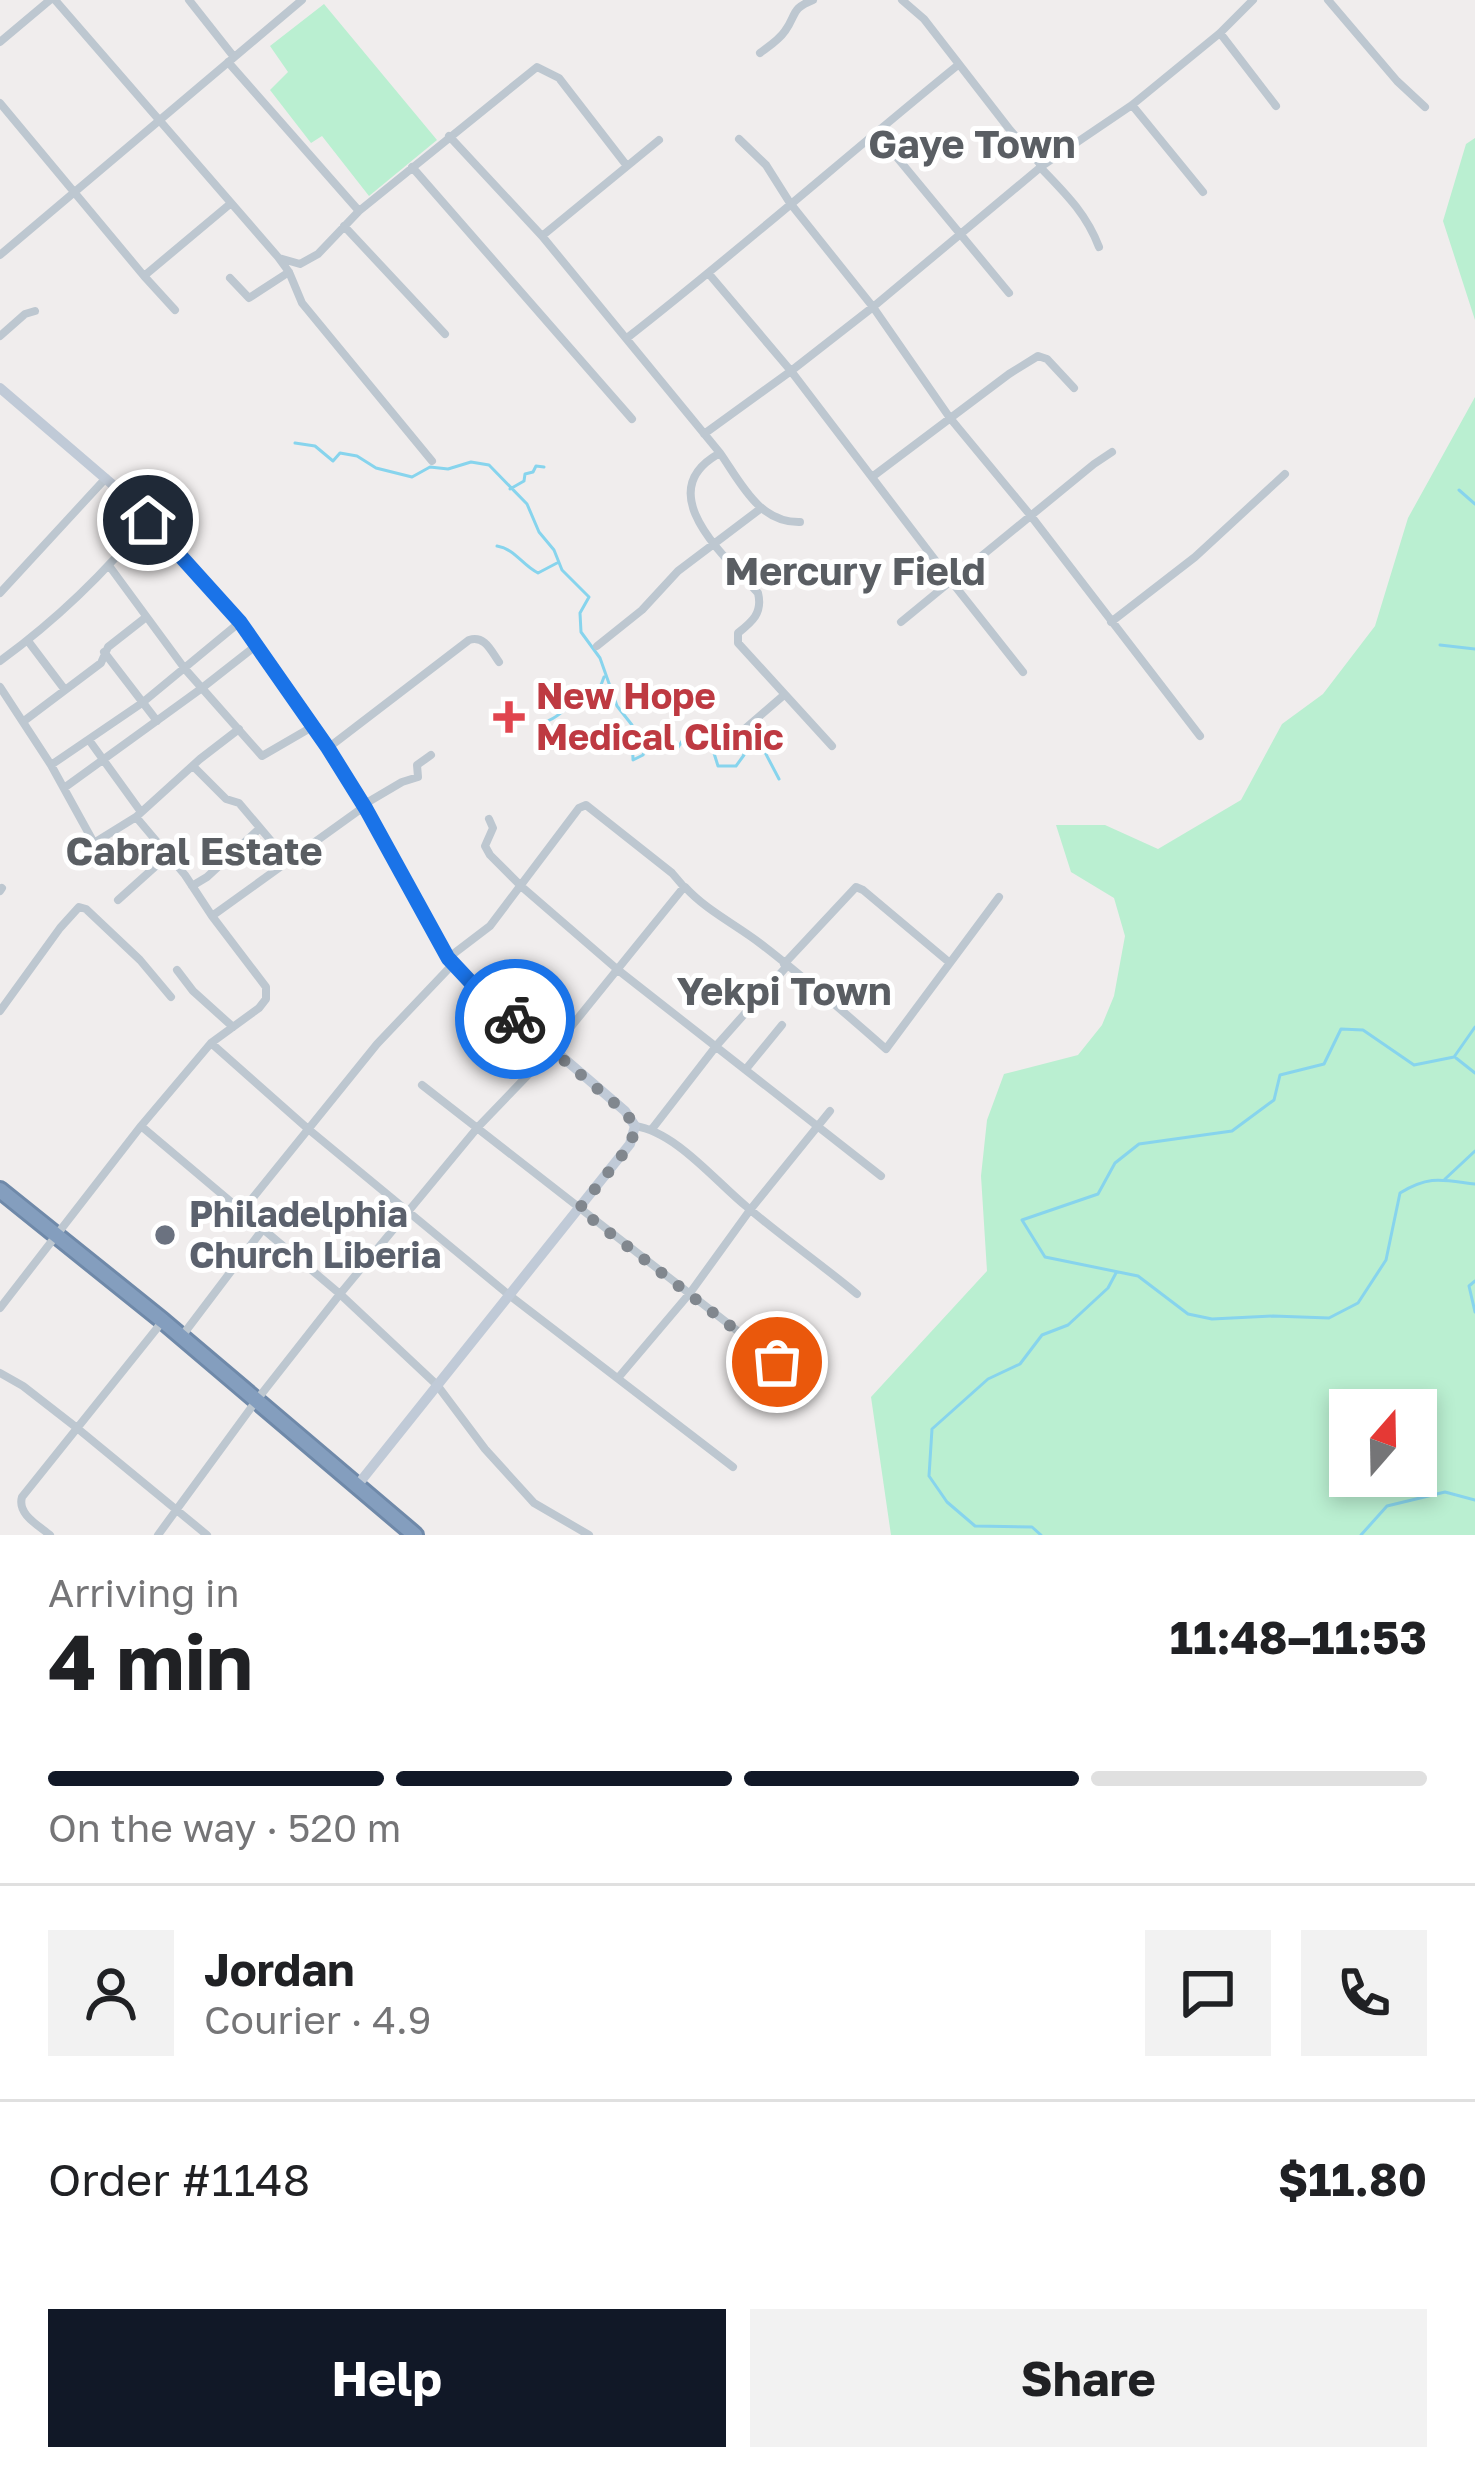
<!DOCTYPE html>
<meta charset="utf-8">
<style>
body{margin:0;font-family:"Golos Text",sans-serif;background:#f2f2f2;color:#202124;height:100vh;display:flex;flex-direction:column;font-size:45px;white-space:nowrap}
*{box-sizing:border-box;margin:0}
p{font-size:39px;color:#757577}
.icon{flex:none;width:66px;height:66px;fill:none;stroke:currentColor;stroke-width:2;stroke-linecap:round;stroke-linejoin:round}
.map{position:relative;height:1535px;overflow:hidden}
.details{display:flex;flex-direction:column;background:#fff;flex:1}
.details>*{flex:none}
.needle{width:78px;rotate:20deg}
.tools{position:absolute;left:1329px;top:1389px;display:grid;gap:24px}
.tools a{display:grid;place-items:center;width:108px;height:108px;border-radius:0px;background:#fff;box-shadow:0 6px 18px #0003;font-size:60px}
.pin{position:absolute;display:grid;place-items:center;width:102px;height:102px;color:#fff;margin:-51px;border:6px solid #fff;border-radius:50%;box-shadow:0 3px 12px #0007}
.courier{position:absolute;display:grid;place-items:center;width:120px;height:120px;margin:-60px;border:9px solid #1a73e8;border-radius:50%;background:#fff;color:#222;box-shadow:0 3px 15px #0007}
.overview em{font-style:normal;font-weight:700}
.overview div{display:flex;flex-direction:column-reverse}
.overview{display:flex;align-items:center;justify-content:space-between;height:204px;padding:0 48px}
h1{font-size:78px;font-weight:700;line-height:90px}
.bar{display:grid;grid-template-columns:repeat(4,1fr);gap:18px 12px;align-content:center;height:144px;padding:0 48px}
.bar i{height:15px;border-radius:9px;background:#e0e0e0}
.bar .on{background:#111827}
.bar p{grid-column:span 4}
.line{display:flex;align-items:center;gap:30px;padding:0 48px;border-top:3px solid #e0e0e0}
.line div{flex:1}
.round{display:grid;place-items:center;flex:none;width:126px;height:126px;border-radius:0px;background:#f2f2f2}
.action{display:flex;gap:24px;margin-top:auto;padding:24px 48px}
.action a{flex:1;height:138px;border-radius:0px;background:#111827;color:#fff;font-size:48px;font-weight:700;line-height:138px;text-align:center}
.action a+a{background:#f2f2f2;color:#202124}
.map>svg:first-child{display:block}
.green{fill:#baefd1;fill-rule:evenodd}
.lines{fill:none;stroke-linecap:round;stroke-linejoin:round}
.stream{stroke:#87d4ed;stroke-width:3}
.highway-casing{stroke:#6f89a9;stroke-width:20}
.street{stroke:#bdc7d0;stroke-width:8}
.secondary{stroke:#c0cad7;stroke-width:10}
.highway{stroke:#849ebe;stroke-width:14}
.done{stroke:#81878e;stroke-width:12;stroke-dasharray:0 21.6}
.route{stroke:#1a73e8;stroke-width:15}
.health-dot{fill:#e0444e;stroke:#fff;stroke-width:4.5}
.worship-dot{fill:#6b7280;stroke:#fff;stroke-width:4.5}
.labels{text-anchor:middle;stroke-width:10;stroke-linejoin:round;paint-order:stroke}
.health-label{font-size:36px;font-weight:bold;fill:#be3a42;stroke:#fff;text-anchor:start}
.worship-label{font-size:36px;font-weight:bold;fill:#5b616d;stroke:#fff;text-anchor:start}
.neighbourhood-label{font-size:39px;font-weight:bold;fill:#5a5e63;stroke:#fff}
</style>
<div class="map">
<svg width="1475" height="1535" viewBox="0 0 1475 1535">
<rect width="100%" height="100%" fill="#f0eded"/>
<path class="green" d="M324 4 437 140 369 196 322 136 311 143 270 90 288 72 270 46Z
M1475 138V320L1443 221 1466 144Z
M1475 397V1535H891L871 1397 987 1271 981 1176 987 1120 1004 1074 1078 1055 1102 1025 1114 996 1125 936 1114 898 1071 872 1056 825H1105L1158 849 1241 800 1282 724 1323 694 1375 626 1408 518ZM1350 1410H1416V1476H1350Z"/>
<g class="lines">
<path class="stream" d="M295 443 315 446 333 461 340 453 357 456 376 468 412 477 430 467 448 469 471 462 489 465 527 504 539 532 554 550 562 570 589 597 580 613 581 632 600 658 617 706 632 725 633 760 643 755 648 738 653 736 677 749 684 738 698 740 713 750 718 766H736L744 755 739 741 751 736 758 739 779 779
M510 489 524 481 525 474 533 472 536 466 544 467
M1459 490 1475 504
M497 546C515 549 522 565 538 573L557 563
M1440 645 1475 649
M544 722C560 719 566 703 580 704L588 690 601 685 604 677
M1475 1027 1454 1057 1414 1065 1363 1030 1341 1029 1324 1064 1280 1075 1274 1100 1232 1131 1139 1144 1115 1163 1098 1194 1022 1220 1045 1257 1138 1276 1188 1314 1212 1319 1273 1316 1329 1318 1358 1303 1386 1260 1400 1193C1430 1175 1442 1180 1475 1184
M1456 1058 1475 1073
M1445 1179 1475 1151
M1475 1281 1469 1286 1475 1312
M1041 1535 1032 1527 975 1526 947 1502 929 1476 932 1429 988 1379 1020 1364 1042 1335 1068 1325 1108 1288 1116 1273
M1361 1535 1387 1506 1445 1492 1475 1500"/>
<defs>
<path id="highway" d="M0 1190 163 1321 415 1535"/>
</defs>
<use href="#highway" class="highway-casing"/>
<path class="street" d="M55 0 278 257 289 272 302 303 432 461
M189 0 234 57
M902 0 924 19 1010 130 1042 166
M1328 0 1397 81 1425 107
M1220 33 1276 106
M0 42 50 0
M760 53C768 47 779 40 785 31 797 15 790 9 813 0
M228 62 359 211
M0 103 144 276
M1132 105 1203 192
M876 132 1009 293
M449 136 542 236 720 453C649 492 725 556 758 593 763 613 752 622 738 633V643L832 746
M739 139 766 165 790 203 873 307 950 418 1031 516 1200 736
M412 167 632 419
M1040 167C1065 193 1086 213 1099 247
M344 226 445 334
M542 236 659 140
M0 255 302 0
M279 258 300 264 318 254 359 211 537 67 559 78 627 166
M709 274 791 371 951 581 901 622
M230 278 249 298 289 272
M175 310 144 276 230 204
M0 336 25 314 35 311
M627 338C740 250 847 155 958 65
M704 434 791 371 873 307 1042 166 1132 105 1220 33 1253 0
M720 453C741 483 759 523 800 522
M872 477 1009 374 1038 356 1047 359 1074 388
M110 567 185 669 262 756 312 727
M0 593 106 478
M1111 622 1195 557 1285 474
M28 641 65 690
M597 646 642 610 678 571 760 509
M104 652 157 721
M0 661C55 621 105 573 148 520
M1023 672 951 581 1094 464 1112 452
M0 687 51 765 94 843 136 817 200 759 239 729
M24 721 101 663 108 647 145 618
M740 733 784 695
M89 740 141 812
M328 748 469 640C485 635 491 651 499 662
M51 765 142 703 240 622
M193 766 226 799 239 803 288 861
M64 788 202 688 257 645
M363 805 402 782 418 777 417 765 431 755
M136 817 185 875 212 916
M489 819 493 828 485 846 490 855 522 887 618 970 881 1176
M192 886 207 877 259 829
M685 887C707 911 735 924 761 944 804 977 845 1013 886 1049L999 897
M0 891 2 888
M118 900 167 856
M784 964 856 887 863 890 950 963
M177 970 193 991 233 1027
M0 1011 60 928 79 907 86 909 140 960 171 997
M211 1043 307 1128 509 1295 733 1467
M746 1069 782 1025
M422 1085 803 1382
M141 1126 340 1294 437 1385 485 1449 534 1503 589 1535
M635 1126C676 1132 715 1181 747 1207 782 1237 821 1264 857 1294
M652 1129 717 1045 787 966
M243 1210 377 1044 453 964
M0 1308 141 1126 211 1043 259 1008 266 999V987L212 916 358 811 366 809
M182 1336 263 1229
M0 1373 23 1386 77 1428 207 1535
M618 1378 690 1293 750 1210 830 1111
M50 1535C38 1525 17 1514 22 1497L162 1322
M158 1535 256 1401 340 1294 478 1127 553 1049 684 887 672 873 586 805 579 808 490 926 448 958"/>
<path class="secondary" d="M0 388 127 497 240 622 328 748 366 809 448 958 477 990 553 1049 625 1111 635 1126 630 1144 356 1487"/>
<use href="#highway" class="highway"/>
</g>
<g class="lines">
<path class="done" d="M515 1019 625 1112 635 1126 631 1144 579 1209 777 1362"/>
<path class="route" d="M148 520 240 622 328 748 366 809 448 958 478 990 515 1019"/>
</g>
<path class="health-dot" d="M503 699h12v12h12v12h-12v12h-12v-12h-12v-12h12z"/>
<circle class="worship-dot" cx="165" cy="1235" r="12"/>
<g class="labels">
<g class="health-label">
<text x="536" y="709">New Hope<tspan x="536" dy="41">Medical Clinic</tspan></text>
</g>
<g class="worship-label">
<text x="189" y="1227">Philadelphia<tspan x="189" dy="41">Church Liberia</tspan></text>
</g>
<g class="neighbourhood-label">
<text x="972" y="158">Gaye Town</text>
<text x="855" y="585">Mercury Field</text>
<text x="194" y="865">Cabral Estate</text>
<text x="784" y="1005">Yekpi Town</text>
</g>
</g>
</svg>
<div class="tools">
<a><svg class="needle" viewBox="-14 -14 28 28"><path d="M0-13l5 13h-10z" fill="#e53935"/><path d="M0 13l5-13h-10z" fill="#757577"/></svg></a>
</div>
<div class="pin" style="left:777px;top:1362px;background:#ea580c"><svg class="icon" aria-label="bag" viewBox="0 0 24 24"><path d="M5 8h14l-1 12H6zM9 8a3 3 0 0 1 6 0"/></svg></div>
<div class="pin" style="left:148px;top:520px;background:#1f2937"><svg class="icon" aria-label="home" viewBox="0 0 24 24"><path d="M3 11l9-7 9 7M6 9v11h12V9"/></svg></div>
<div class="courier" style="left:515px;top:1019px"><svg class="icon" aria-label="bike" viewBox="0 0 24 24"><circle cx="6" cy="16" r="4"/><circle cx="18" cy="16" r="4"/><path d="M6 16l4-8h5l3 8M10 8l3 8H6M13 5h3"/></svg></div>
</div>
<section class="details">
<div class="overview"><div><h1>4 min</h1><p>Arriving in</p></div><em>11:48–11:53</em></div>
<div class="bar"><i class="on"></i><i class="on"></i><i class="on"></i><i></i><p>On the way · 520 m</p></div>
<div class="line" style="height:216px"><a class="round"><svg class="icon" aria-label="person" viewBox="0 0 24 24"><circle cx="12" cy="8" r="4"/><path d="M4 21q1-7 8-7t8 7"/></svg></a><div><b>Jordan</b><p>Courier · 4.9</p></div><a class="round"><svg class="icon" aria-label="chat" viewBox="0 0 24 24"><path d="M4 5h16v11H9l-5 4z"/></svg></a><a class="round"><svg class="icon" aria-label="phone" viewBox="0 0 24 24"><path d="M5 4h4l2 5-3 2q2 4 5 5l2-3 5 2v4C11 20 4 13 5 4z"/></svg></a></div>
<div class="line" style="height:156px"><div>Order #1148</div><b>$11.80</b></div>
<div class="action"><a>Help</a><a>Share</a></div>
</section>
